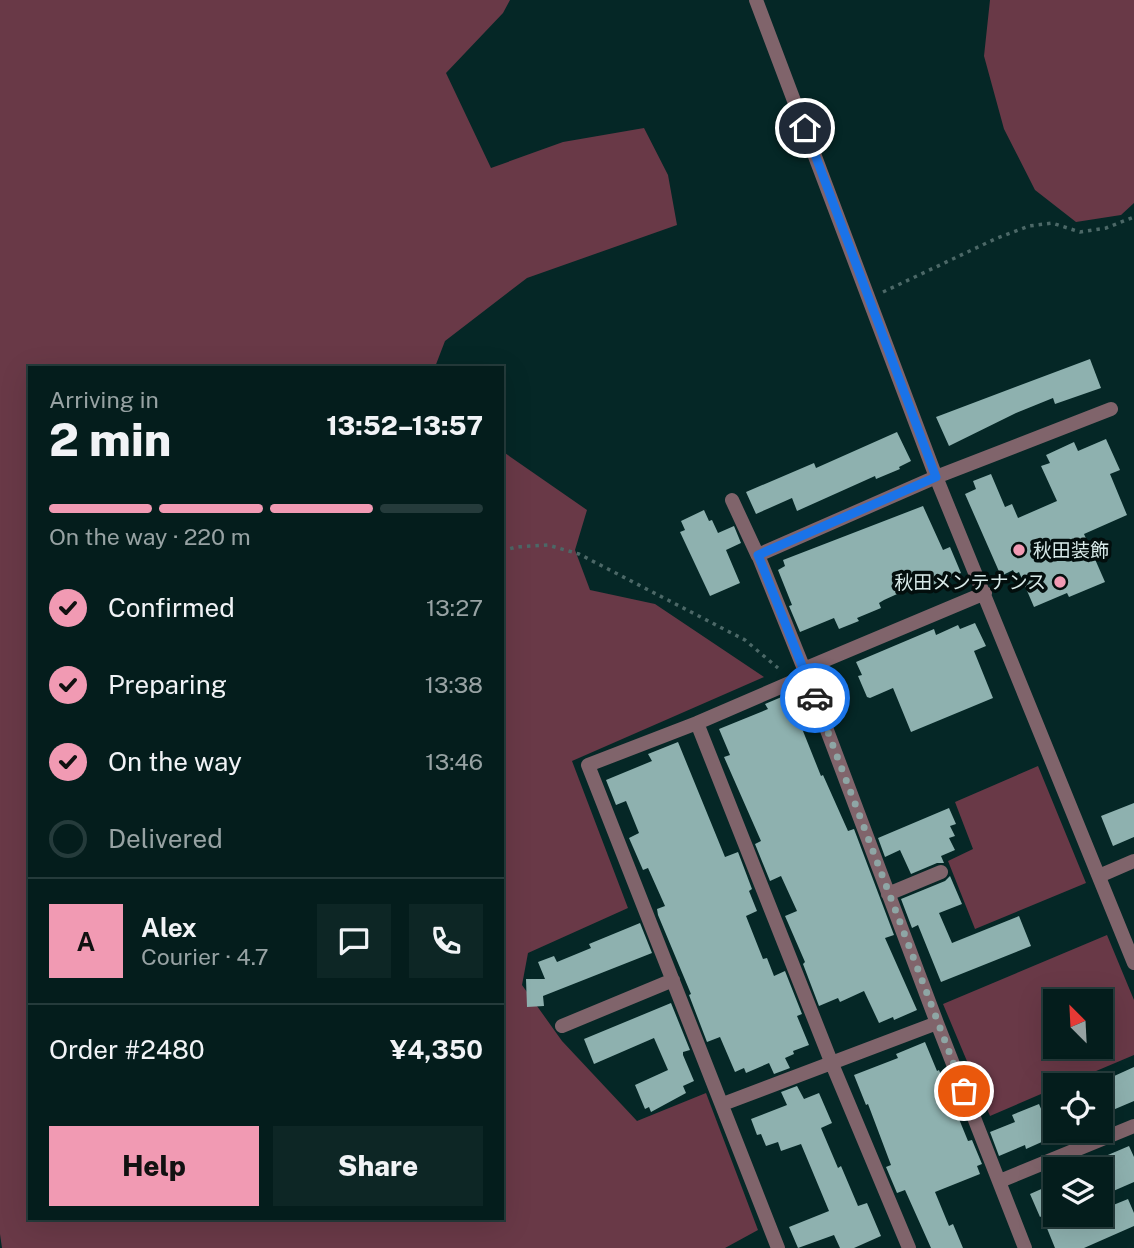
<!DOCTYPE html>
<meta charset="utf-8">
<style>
body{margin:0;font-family:"Public Sans","Noto Sans JP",sans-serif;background:#0d2625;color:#f1f3f6;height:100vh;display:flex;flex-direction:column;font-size:26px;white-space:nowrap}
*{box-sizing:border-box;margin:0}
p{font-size:23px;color:#97a2a3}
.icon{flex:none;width:38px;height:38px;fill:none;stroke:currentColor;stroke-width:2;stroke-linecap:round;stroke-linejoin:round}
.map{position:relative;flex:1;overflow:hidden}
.side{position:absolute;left:28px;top:366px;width:476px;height:854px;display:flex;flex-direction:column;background:#041d1c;border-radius:0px;box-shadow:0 7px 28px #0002,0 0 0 2px #253b3b}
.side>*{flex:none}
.needle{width:46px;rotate:336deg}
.fabs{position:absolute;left:1043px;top:989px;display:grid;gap:14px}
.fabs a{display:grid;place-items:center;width:70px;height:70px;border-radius:0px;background:#041d1c;box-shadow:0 7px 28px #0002,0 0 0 2px #253b3b;font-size:35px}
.pin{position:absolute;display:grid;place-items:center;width:60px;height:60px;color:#fff;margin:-30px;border:4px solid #fff;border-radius:50%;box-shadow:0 2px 7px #0007}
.courier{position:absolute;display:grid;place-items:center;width:70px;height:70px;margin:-35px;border:5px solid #1a73e8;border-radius:50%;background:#fff;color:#222;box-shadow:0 2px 9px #0007}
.summary em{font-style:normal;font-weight:800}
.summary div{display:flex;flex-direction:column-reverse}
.summary{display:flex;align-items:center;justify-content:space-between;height:119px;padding:0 21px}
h1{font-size:46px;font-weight:800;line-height:52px}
.bar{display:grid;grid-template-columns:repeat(4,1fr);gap:10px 7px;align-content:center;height:84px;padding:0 21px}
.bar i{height:9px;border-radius:5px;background:#253b3b}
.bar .on{background:#f19ab3}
.bar p{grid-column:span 4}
.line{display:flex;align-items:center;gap:18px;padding:0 21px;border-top:2px solid #253b3b}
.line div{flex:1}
.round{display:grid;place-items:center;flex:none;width:74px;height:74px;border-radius:0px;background:#0d2625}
ol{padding:0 21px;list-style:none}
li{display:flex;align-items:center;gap:21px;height:77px}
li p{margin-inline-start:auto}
li .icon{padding:7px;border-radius:50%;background:#f19ab3;color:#111;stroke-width:4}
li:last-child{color:#97a2a3}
li i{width:38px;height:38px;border:4px solid #253b3b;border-radius:50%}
.button{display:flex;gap:14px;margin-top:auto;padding:14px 21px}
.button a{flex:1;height:80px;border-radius:0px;background:#f19ab3;color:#111;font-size:28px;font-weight:800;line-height:80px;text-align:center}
.button a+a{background:#0d2625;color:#f1f3f6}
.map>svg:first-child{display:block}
.green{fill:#693947;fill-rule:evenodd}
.building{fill:#8eb1af}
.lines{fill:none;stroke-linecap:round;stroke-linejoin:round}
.path{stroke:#4c6867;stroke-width:3.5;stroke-dasharray:3.5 5;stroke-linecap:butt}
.street{stroke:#80646b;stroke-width:14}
.done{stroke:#8ea6a5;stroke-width:7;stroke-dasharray:0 12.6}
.route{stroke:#1a73e8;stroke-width:9}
.poi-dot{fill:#f19ab3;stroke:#030e0d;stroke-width:2.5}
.labels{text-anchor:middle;stroke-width:7;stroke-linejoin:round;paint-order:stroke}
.poi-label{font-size:19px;fill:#d8eae9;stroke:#030e0d;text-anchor:start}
</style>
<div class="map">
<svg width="1134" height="1248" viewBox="0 0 1134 1248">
<rect width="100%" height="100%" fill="#052726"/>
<path class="green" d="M0 0H510L503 13 446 73 491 168 563 142 644 128 668 175 677 225 527 278 445 341 435 367 30 368V1218H502V451L587 510 575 550 590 590 655 604 764 677 572 761 628 908 528 953 522 985 562 1041 637 1121 706 1093 758 1230 725 1248H2L0 1234Z
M990 0H1134V203L1121 215 1076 222 1035 190 1004 129 984 56Z
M1038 766 1086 883 975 929 948 861 973 849 955 802Z
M1107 935 1134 1000V1055L1063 1085H1055V1088L990 1116 943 1004ZM1101 1001V1046H1055V1001Z"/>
<path class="building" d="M1090 359 1101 388 1055 404 1053 398 1016 413 949 446 936 417Z
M897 432 911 461 899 467 900 469 876 479 875 476 797 511 792 498 756 514 746 492 814 463 816 468Z
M1106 439 1120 470 1110 474 1127 515 1084 534 1105 582 1069 597 1067 593 1034 607 1019 572 1015 574 1013 570 1001 576 965 494 976 489 973 481 991 474 1005 507 1012 504 1018 518 1057 501 1041 466 1050 463 1046 455 1074 442 1078 451Z
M923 506 943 550 950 547 961 573 933 585 930 579 884 600 879 603 881 608 857 618 859 621 839 629 834 618 800 632 789 606 792 605 778 570 785 566 783 560Z
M704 510 709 521 712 520 718 533 734 526 741 543 726 550 740 583 710 596 680 532 685 530 681 521Z
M975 623 986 646 974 651 993 698 911 732 893 688 870 698 867 697 858 676 862 675 856 662 934 629 936 635 958 625 960 629Z
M791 693 803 719 799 721 821 776 823 775 848 831 854 829 894 935 885 938 917 1010 894 1020 893 1017 879 1023 864 991 840 1002 838 998 819 1006 803 964 805 962 785 916 797 911 781 876 770 881 755 844 761 841 724 757 730 755 719 729 768 709 765 704Z
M678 742 725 857 738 852 752 889 749 891 757 911 746 916 763 959 767 958 774 976 785 971 802 1014 797 1016 809 1045 793 1051 794 1054 785 1058 790 1068 774 1074 769 1063 746 1073 744 1068 735 1072 720 1037 707 1042 689 995 691 994 658 915 657 909 665 906 648 868 643 870 629 838 639 833 626 801 616 805 606 780 652 761 648 754Z
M1134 803V837L1113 846 1101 816Z
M949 808 956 824 950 826 955 836 949 838 955 850 941 856 944 863H937L911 874 900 850 885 857 878 838Z
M950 876 962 904 939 913 952 943 1019 916 1031 946 941 982 918 925 912 928 901 899 945 881Z
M640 923 652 953 543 996 544 1006 527 1007 526 979H545L538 962 554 956 557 962 591 948 589 944Z
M671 1003 690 1050 683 1052V1055L694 1081 683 1086 686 1093 651 1112 649 1107 645 1109 635 1085 668 1070 654 1038 594 1064 584 1039Z
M925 1042 937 1071 939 1070 968 1141 972 1140 982 1164 977 1166 980 1174 935 1192 949 1226 953 1224 963 1248H931L905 1190 897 1193 886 1167 891 1165 868 1104 866 1105 854 1075 898 1058 896 1054Z
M1134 1067V1101L1101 1115V1082Z
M797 1086 804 1099 819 1093 832 1123 821 1128 838 1168 841 1166 858 1206 867 1203 881 1236 854 1248H840L834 1235 798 1248 789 1227 829 1211 801 1144 781 1151 778 1142 766 1146 761 1134 757 1135 751 1119 787 1105 781 1092Z
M1039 1104 1053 1137 1026 1149 1025 1145 999 1156 990 1132 1015 1122 1012 1115Z
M1129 1146 1134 1157V1182L1111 1192 1101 1169H1075Z
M1055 1183V1214H1101V1210L1128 1199 1134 1213V1226L1084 1248H1055L1042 1216 1040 1217 1030 1194Z"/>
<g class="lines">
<path class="path" d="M883 292 995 239 1029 226 1052 223 1080 232 1106 228 1134 217
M502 551 516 547 548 545 579 554 745 640 778 668"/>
<path class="street" d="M756 0 936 477 1134 963
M732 500 758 556
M804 669 985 593
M697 723 832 1064 909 1248
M1099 876 1134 861
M888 894 941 872
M562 1026 673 980
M723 1104 937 1023
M1000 1181 1134 1126
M778 1248 588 765 697 723 806 676
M1025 1248 937 1023 804 669 758 555 936 477 1111 409"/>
</g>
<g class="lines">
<path class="done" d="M815 698 964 1091"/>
<path class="route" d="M805 128 936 477 758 555 815 698"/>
</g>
<g class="poi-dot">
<circle cx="1019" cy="550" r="7"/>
<circle cx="1060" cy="582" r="7"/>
</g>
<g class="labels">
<g class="poi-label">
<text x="1033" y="557">秋田装飾</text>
<text x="1046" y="589" text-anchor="end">秋田メンテナンス</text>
</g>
</g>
</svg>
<div class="fabs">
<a><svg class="needle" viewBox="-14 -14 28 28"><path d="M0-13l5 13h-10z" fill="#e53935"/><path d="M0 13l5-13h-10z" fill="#97a2a3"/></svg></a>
<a><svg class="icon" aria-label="locate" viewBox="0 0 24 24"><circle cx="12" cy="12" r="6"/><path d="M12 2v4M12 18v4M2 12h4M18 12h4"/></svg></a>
<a><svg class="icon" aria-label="layers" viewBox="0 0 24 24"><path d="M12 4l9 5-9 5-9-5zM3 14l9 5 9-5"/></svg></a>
</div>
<div class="pin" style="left:964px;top:1091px;background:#ea580c"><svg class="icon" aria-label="bag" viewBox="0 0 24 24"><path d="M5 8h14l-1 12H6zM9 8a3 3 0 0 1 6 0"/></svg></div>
<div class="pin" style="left:805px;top:128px;background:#1f2937"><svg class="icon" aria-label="home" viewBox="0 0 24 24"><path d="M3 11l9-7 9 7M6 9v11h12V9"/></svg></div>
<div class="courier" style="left:815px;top:698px"><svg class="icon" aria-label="car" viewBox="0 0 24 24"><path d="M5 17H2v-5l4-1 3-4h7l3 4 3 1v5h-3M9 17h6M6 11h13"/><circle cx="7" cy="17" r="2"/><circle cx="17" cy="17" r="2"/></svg></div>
<section class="side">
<div class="summary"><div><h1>2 min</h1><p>Arriving in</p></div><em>13:52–13:57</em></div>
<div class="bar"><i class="on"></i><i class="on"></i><i class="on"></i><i></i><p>On the way · 220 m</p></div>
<ol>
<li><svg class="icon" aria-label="check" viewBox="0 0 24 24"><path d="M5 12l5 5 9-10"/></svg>Confirmed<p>13:27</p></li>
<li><svg class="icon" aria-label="check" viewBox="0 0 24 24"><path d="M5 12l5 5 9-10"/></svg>Preparing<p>13:38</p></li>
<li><svg class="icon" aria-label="check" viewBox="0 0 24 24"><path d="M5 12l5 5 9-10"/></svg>On the way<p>13:46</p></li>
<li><i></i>Delivered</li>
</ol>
<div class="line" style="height:126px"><b class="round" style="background:#f19ab3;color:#111">A</b><div><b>Alex</b><p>Courier · 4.7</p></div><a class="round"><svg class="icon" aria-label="chat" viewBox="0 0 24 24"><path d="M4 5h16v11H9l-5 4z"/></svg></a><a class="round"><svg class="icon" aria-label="phone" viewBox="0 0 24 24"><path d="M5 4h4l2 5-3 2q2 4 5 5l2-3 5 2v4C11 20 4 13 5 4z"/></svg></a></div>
<div class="line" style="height:91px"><div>Order #2480</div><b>¥4,350</b></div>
<div class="button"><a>Help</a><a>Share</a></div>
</section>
</div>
